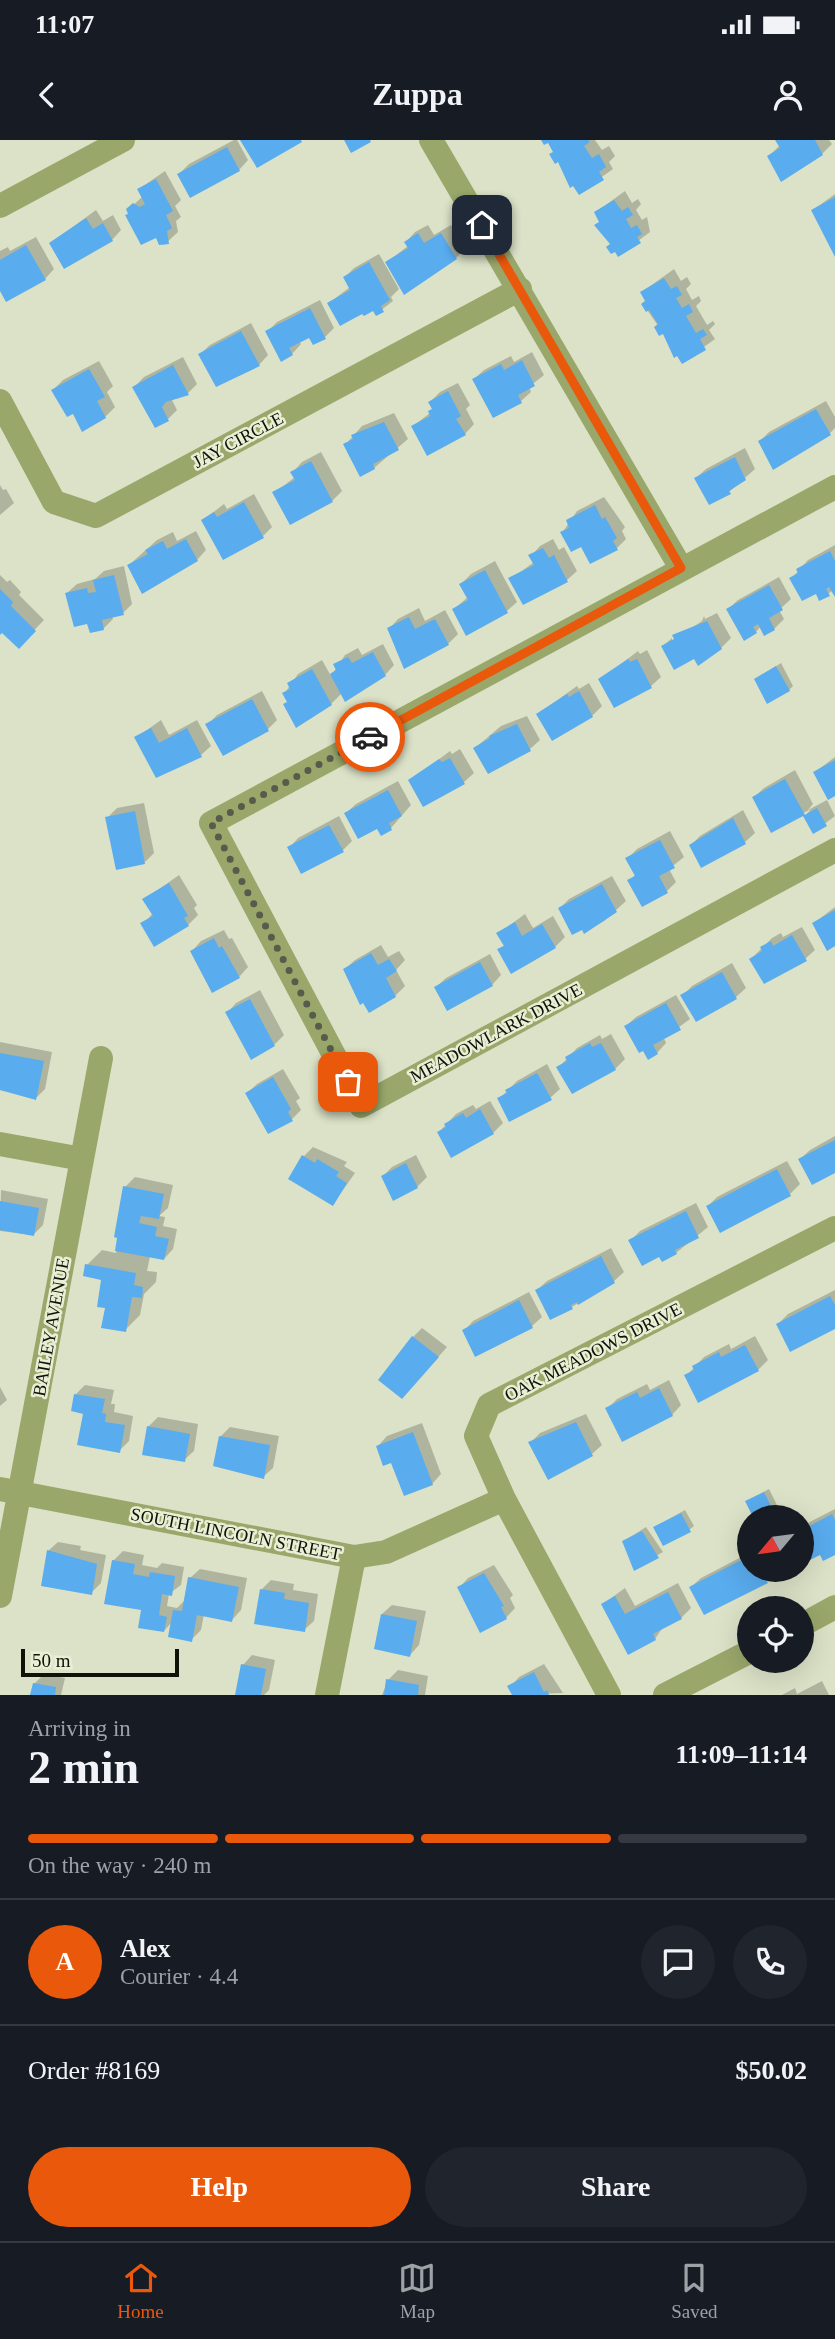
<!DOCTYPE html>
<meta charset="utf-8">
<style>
body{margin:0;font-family:Georgia,serif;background:#20242c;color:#f1f3f6;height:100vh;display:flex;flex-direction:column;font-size:26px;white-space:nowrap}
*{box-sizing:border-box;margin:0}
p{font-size:23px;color:#9ea1a6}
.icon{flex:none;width:38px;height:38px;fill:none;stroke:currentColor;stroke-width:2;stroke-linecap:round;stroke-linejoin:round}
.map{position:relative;height:1555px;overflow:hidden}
.sheet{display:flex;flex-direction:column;background:#171b24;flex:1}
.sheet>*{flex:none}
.needle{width:46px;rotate:241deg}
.controls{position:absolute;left:737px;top:1365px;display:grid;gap:14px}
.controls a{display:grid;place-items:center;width:77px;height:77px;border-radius:50%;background:#171b24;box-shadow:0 7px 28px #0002;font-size:35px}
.scale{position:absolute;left:21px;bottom:18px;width:158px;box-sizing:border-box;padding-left:7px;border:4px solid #0f1208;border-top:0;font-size:19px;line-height:24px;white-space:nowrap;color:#0f1208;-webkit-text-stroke:5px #e8efd4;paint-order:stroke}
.pin{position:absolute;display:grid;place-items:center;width:60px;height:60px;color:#fff;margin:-30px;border-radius:14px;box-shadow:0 4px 10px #0006}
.courier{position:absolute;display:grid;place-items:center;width:70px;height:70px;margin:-35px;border:5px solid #ea580c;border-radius:50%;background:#fff;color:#222;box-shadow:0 2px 9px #0007}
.summary em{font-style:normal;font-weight:600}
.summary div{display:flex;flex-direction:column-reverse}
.summary{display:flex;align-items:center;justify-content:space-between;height:119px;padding:0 28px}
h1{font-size:46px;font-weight:600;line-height:52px}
.bar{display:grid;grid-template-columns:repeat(4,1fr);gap:10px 7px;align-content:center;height:84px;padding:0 28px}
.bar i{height:9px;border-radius:5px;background:#363941}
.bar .active{background:#ea580c}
.bar p{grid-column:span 4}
.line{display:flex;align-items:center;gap:18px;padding:0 28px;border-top:2px solid #363941}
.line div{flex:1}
.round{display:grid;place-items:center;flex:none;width:74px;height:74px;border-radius:37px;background:#20242c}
.button{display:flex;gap:14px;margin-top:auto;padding:14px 28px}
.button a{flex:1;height:80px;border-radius:42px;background:#ea580c;color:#fff;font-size:28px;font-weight:600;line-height:80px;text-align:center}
.button a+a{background:#20242c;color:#f1f3f6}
.status{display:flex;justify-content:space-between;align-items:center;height:49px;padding:0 35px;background:#171b24;direction:ltr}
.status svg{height:19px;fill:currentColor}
header{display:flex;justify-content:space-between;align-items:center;height:91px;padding:0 28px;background:#171b24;font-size:32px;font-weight:600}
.dock{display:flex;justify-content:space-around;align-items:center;height:98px;border-top:2px solid #363941;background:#171b24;font-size:19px;color:#9ea1a6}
.dock a{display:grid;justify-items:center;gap:4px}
.dock .active{color:#ea580c}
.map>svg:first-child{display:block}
.shadow{fill:#0003}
.building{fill:#59acee}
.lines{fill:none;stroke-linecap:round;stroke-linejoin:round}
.minor{stroke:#99a76b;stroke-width:24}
.done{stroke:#565b4b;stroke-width:7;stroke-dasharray:0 12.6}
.route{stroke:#ea580c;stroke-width:9}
.labels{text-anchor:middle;stroke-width:5;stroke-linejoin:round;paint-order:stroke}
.street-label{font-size:18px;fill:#0f1208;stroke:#e8efd4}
</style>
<div class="status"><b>11:07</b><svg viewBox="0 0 49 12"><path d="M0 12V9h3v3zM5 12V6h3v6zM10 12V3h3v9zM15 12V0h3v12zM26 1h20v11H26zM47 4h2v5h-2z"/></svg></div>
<header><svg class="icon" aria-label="back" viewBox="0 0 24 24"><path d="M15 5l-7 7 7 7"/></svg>Zuppa<svg class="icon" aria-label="person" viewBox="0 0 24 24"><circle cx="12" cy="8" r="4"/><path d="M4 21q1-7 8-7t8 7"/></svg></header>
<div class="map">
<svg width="835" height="1555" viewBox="0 0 835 1555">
<rect width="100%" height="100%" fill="#dbe2c7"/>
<path class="shadow" d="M234 0H237L248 20 239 30 179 34 189 24Z
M543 0H595L602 10 609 6 615 16 609 22 613 29 579 53 548 0Z
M777 0H829L832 4 822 14 769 16 780 5Z
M165 31 181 60 175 66 181 77 176 81 178 92 164 105 128 70 143 56 139 49Z
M625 51 632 63 638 59 641 64 636 70 642 80 647 77 650 92 619 115 596 72Z
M835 54V113L813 70Z
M96 70 103 81 113 75 121 90 112 100 51 103Z
M428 85 434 95 451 85 466 108 456 118 387 122 408 106 406 102 415 92Z
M36 97 54 129 45 139 0 148V111L8 107 10 111Z
M379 114 399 149 391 157 393 161 376 174 373 169 341 184 329 163 350 147 345 137 354 128Z
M674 129 681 141 687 137 691 144 686 149 692 160 699 156 701 161 696 166 707 185 713 181 715 184 709 190 715 199 683 222 643 164 647 160 642 152Z
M320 160 334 188 325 197 310 196 299 201 301 204 292 214 267 192 277 182Z
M251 183 268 215 259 225 200 214 210 205Z
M532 212 544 235 529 247 531 252 521 261 474 239 484 230 511 216 514 222Z
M183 217 197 244 188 253 177 259 175 256 171 258 177 270 168 279 134 247 144 237Z
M99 221 113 246 107 252 115 267 105 277 83 289 73 272 53 250 63 240Z
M458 243 470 265 466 269 474 284 465 294 413 286 430 273 434 268 430 262 440 252Z
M826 261 835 277V288L829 294 760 301 769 292Z
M394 273 408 299 374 328 345 305 362 286Z
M745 308 755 329 729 352 696 338 706 329Z
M321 312 342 351 332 361 274 353 295 337 293 332 302 322Z
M0 345 3 350 6 349 14 363 0 375Z
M254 354 272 387 263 396 203 380 224 364 227 369Z
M604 357 625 387 622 391 626 399 617 408 582 405 562 393 577 371Z
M196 391 206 410 197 420 129 425 157 400 173 392 177 401Z
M553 399 559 410 564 407 577 431 567 440 523 463 511 439 534 422 531 416 540 406Z
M835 405V454L833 450 828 454 816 452 792 438 808 420Z
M495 421 517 462 507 471 467 493 454 469 468 457 461 444 471 434Z
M124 426 132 464 123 473 112 476 113 479 103 489 67 453 77 444 95 439 104 431Z
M0 435 7 442 10 440 21 452 19 455 44 480 19 506 3 490 0 493Z
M779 437 791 459 779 470 784 479 774 489 761 486 756 492 728 469 738 460Z
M419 468 425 481 445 470 458 494 448 504 405 526 389 489 398 479Z
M717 473 731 498 721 508 663 506 672 498V501L702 481 704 476 705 479Z
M383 504 394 525 385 535 342 553 331 564 289 561 284 554 298 534 322 520 331 536 345 515 358 508 362 515Z
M647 510 661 537 651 546 615 566 600 540 638 511 640 514Z
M781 523 793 546 789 550 756 539Z
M589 543 602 566 592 576 538 574 577 546 579 549Z
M262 551 277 580 268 589 208 584 217 575Z
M527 576 540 600 530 609 475 608 501 586Z
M161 580 169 595 197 580 211 606 201 615 157 636 137 597Z
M460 609 474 633 464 642 410 641 450 611 452 614Z
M835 617V654L815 632Z
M795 630 813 664 808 670 827 660 835 676 814 692 805 676 811 669 772 690 754 657 764 648Z
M398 641 411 665 391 688 378 687 346 673 356 664Z
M144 663 154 713 145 722 107 678 117 668Z
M743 670 755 693 745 702 691 705 700 696Z
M339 676 352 701 343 710 289 708 298 698Z
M670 691 684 717 669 729 676 742 667 751 630 740 636 734 627 719 637 709Z
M179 735 197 765 194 768 198 775 188 785 143 784 153 773 145 759Z
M612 736 626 761 604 781 585 792 560 768 569 759Z
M835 767V804L814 783Z
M525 774 533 788 553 776 565 797 555 807 499 810 505 804 499 793Z
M802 787 815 810 805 819H751L772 798 781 793 783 797Z
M224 790 229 799 232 798 248 827 239 837 192 811 201 801Z
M381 805 388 817 399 811 405 820 396 830 405 846 395 856 369 870 345 829 355 820Z
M490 814 501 835 492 845 436 847 446 838Z
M732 823 746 848 736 857 683 855 692 846Z
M260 850 284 895 274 905 227 873 236 863Z
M676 855 690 879 664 898 666 903 657 913 626 886 636 877Z
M611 894 625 919 615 929 559 927 577 908 600 895 602 899Z
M0 902 52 912 45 949 36 958 0 950Z
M547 924 560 949 550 958 499 959 517 941Z
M283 929 300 958 296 961 301 970 292 979 247 953 257 944Z
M490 961 503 983 493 993 439 992 456 974 473 965 476 969Z
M835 996V1031L800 1019 810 1010Z
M313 1007 347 1022 344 1026 355 1033 333 1064 304 1016Z
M416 1015 427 1037 417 1047 383 1036 392 1027Z
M787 1021 800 1044 790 1054 720 1090 708 1066 717 1057Z
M135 1037 173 1045 168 1068 159 1076 165 1077 163 1086 177 1089 173 1109 164 1119 150 1116 147 1131 157 1132 156 1142 144 1154 140 1175 125 1190 107 1167 103 1138 87 1125 102 1110 116 1113 125 1047Z
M1 1050 48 1059 43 1085 33 1095 0 1091Z
M696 1063 708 1087 676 1113 660 1115 630 1101 640 1091Z
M611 1108 624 1132 614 1141 572 1167 537 1150 547 1141Z
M835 1150V1187L778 1184 788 1174Z
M529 1152 542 1177 532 1186 476 1215 464 1191 473 1181Z
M422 1188 447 1207 412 1247 413 1197Z
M755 1196 768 1220 758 1230 686 1236 704 1217 729 1204 731 1209Z
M669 1240 681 1265 672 1275 607 1269 617 1259 647 1244 650 1250Z
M85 1245 114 1250 111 1264H115L114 1272 133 1276 129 1301 119 1311 85 1272 76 1254Z
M0 1247 7 1260 0 1266Z
M586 1274 602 1305 592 1314 549 1337 531 1302 540 1293Z
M158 1277 198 1284 194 1311 184 1320 148 1287Z
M422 1283 441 1334 432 1344 392 1321 378 1306 387 1296Z
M230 1287 279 1296 273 1328 263 1337 220 1297Z
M769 1349 778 1367 755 1377 747 1361Z
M835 1369V1413H821L802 1422V1386Z
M685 1370 694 1386 689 1390 655 1387Z
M646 1387 663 1412 635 1428 624 1401Z
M58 1402 81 1406 80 1410 106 1415 101 1443 91 1453 48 1411Z
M123 1411 144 1415 142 1425 157 1428 162 1423 184 1427 181 1445 169 1454 167 1466 177 1468 184 1461 190 1438 200 1429 247 1438 241 1470 232 1480 204 1474 201 1490 191 1500 172 1482 164 1491 143 1469 113 1421Z
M749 1413V1430H775L766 1441 691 1447 701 1438Z
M494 1425 513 1455 510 1458 515 1468 506 1478 459 1448 468 1438Z
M271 1440 294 1444 293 1450 318 1454 314 1481 304 1490 262 1449Z
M678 1443 691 1468 681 1478 663 1487 655 1499 603 1464 625 1448 635 1466Z
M392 1465 426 1471 419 1505 410 1515 382 1474Z
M252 1515 275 1520 269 1550 264 1555H237L243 1525Z
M544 1524 563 1553 514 1555 510 1547 519 1537Z
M398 1530 428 1536 425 1555H382L388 1540Z
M44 1534 65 1538 61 1555H64H32L34 1544Z
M822 1541 829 1555H782L795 1548 797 1554Z"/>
<path class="building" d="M240 0H301L302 2 257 28Z
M344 0H370L371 2 351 13Z
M541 0H588L590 2 584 6 592 18 599 14 606 27 599 32 604 40 579 55 573 46 570 48 558 22 555 24 549 14 553 12 548 3 544 5Z
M775 0H815L823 15 781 42 767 16 780 8Z
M227 7 240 31 190 58 177 34Z
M156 39 173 71 166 75 172 88 167 91 169 104 159 105 156 98 141 105 125 75 128 74 126 69 133 63 140 67 145 64 137 49Z
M835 57V117L811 70Z
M614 60 622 71 628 67 633 75 626 79 631 88 637 85 642 94 637 97 641 103 618 117 615 112 611 114 606 107 610 104 594 85 599 82 594 72Z
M86 78 93 89 103 83 113 101 64 129 49 103Z
M418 93 424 103 441 93 457 119 404 155 385 122 408 108 404 102Z
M26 105 46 140 6 162 0 151V120Z
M369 122 390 160 381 166 384 172 376 176 373 171 364 176 362 174 340 186 327 163 350 150 343 137Z
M664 138 671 149 677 146 682 155 676 158 682 168 689 164 693 172 686 176 696 193 703 189 707 195 700 199 706 210 682 224 677 216 674 218 663 194 659 196 654 187 658 184 649 170 646 172 641 164 645 161 640 152Z
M310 168 326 199 313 205 309 198 289 208 293 215 281 222 265 191Z
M241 191 260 226 216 247 198 214Z
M522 220 535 246 518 255 522 263 493 278 472 239 501 224 504 230Z
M173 225 189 255 166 262 162 267 169 281 155 288 132 247Z
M89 229 105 257 97 261 106 278 82 292 73 274 67 277 51 250Z
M448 251 461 276 456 279 466 295 427 316 411 286 430 276 428 271 432 269 428 262Z
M816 269 831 295 773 330 758 301Z
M384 282 399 310 373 324 375 329 360 337 343 304 353 299 351 295Z
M735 317 746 340 729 351 731 354 709 365 694 338Z
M311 321 333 362 290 385 272 352 295 340 290 332Z
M244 362 264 398 223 420 201 380 214 372 217 377Z
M595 365 602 379 605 377 617 398 613 401 618 410 590 424 581 407 571 412 560 392 569 388 566 380Z
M186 399 198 421 142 454 127 425 148 414 145 410 163 401 167 409Z
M543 408 549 418 554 415 568 442 523 465 508 438 534 425 528 415Z
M830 411 835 421V457L829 447 826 449 830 456 819 461 816 454 802 461 789 438 798 433 796 429Z
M485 430 508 473 466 496 452 469 468 460 459 444Z
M114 435 124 475 102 480 104 490 90 493 87 484 74 487 65 453 87 448 88 453 96 452 93 440Z
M769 445 783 470 769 478 775 490 764 496 758 484 753 487 757 493 744 501 726 469Z
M0 449 13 462 11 466 36 491 19 509 2 493 0 495Z
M409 477 415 489 435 479 449 505 404 529 387 488Z
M707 481 722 509 698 526 694 519 674 530 661 506 674 499 672 495Z
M373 512 386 536 345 562 330 534 336 530 333 524 348 517 352 523Z
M628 519 630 522 637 519 652 548 614 568 598 539Z
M776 526 790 551 767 564 754 539Z
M312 529 332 565 296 588 283 564 287 562 282 553 290 549 287 543Z
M579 551 593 577 552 601 536 574 567 554 569 557Z
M252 559 269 591 223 616 205 584Z
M517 584 531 611 488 634 473 608 490 598 489 596Z
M151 588 159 603 187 588 202 617 156 638 134 597Z
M450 618 465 644 423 667 408 640 439 619 442 622Z
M835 620V656L828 660 813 632Z
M785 639 805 675 771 693 752 657Z
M388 650 402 676 389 683 392 690 381 696 377 689 358 699 344 673Z
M817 668 827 686 813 694 803 676Z
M135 671 145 724 116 730 105 677Z
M733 678 746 704 701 728 689 705Z
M329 685 344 712 301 734 287 707Z
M660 700 675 728 659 736 668 753 642 767 627 740 635 736 625 718Z
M169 743 188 776 184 778 189 786 154 807 140 783 153 776 142 759Z
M602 744 617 772 584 794 582 790 572 795 558 768Z
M835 770V806L827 811 812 783Z
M515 782 522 796 542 784 556 808 511 834 497 809 504 806 496 793Z
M792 795 807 821 764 844 749 819 762 811 760 807 771 801 773 806Z
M214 798 219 808 222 806 240 838 212 853 190 811Z
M371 813 378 825 389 819 397 831 386 838 396 857 369 873 363 863 360 865 343 829Z
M480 822 493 846 447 871 434 847Z
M722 832 737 859 696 882 680 855Z
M250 859 275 906 251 920 225 872Z
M666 863 681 890 653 905 658 914 648 920 643 911 639 913 624 886Z
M590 903 592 907 601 903 616 930 572 954 556 927 567 921 565 917Z
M0 913 44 921 36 960 0 950Z
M537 933 552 960 509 982 497 958 507 953 505 950Z
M273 937 291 969 288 972 293 981 268 994 245 953Z
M480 969 494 994 451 1018 437 992 446 987 444 984 463 973 466 978Z
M835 1000V1033L812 1045 798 1019Z
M302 1015 315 1023 317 1019 339 1032 336 1036 347 1043 333 1066 288 1039Z
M406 1023 418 1048 393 1061 381 1036Z
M777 1029 791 1056 720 1093 706 1066Z
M123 1046 164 1054 159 1079 141 1076 139 1083 157 1087 155 1096 169 1099 164 1120 115 1111 117 1098 114 1097Z
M0 1061 39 1068 34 1096 0 1090Z
M686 1071 699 1098 675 1110 677 1114 662 1122 659 1117 642 1126 628 1100Z
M601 1116 615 1143 578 1165 577 1162 571 1165 573 1169 550 1180 535 1150Z
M85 1124 136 1133 134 1145 143 1147 142 1158 132 1157 126 1192 101 1188 105 1168 97 1167 101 1140 83 1136Z
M830 1156 835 1165V1189L790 1212 776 1184Z
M519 1160 533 1188 475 1217 462 1190Z
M412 1196 439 1217 402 1259 378 1240Z
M745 1205 759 1231 698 1263 684 1235 694 1230 692 1226 719 1212 721 1217Z
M659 1248 673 1276 622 1302 605 1268 637 1252 640 1258Z
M74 1254 105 1259 102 1273 106 1274 105 1282 125 1285 120 1313 77 1305 83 1274 71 1271Z
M576 1282 593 1316 548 1340 528 1302Z
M147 1286 190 1294 185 1322 142 1315Z
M413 1292 433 1345 404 1356 391 1323 383 1326 376 1306Z
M219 1296 270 1305 264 1339 213 1326Z
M764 1352 774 1372 765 1377H753L745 1361Z
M681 1373 691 1392 663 1406 653 1387Z
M832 1374 835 1380V1415L823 1421 820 1415 802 1424V1390Z
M642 1391 659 1418 634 1431 622 1401Z
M47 1410 97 1424 92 1455 41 1446Z
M749 1416V1430H761L768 1443 704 1475 689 1447Z
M112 1420 135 1424 133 1434 149 1437 150 1432 175 1436 172 1456 162 1454 159 1475 167 1477 164 1492 138 1488 141 1470 104 1464Z
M484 1433 504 1466 501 1467 507 1479 480 1493 457 1447Z
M188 1437 239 1447 232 1482 197 1475 192 1502 168 1497 173 1470 182 1471Z
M260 1449 285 1453 284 1459 309 1463 305 1492 254 1484Z
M668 1452 682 1479 653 1494 656 1500 628 1515 601 1464 615 1456 625 1474Z
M381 1474 417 1481 410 1517 374 1509Z
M241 1524 266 1529 261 1555H235Z
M534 1532 544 1552 547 1550 549 1555H512L507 1546Z
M386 1539 419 1545 418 1555H384Z
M33 1543 56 1547 55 1555H30Z"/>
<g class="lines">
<path class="minor" d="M431 0 681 428
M0 66 123 0
M0 261 54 362 96 376 520 149
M835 347 211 683 361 966 835 710
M0 1004 82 1019
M0 1349 354 1417 386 1412 504 1359
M0 1456 101 918
M802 1485 835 1467
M327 1555 354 1417
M609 1555 504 1359 476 1296 489 1265 835 1088
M665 1555 749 1512"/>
</g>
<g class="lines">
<path class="done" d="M348 942 211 683 370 597"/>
<path class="route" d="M370 597 681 428 482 85"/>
</g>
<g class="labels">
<g class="street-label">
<text transform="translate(238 300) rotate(-28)" y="6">JAY CIRCLE</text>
<text transform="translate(496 893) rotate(-28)" y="6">MEADOWLARK DRIVE</text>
<text transform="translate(51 1187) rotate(-80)" y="6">BAILEY AVENUE</text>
<text transform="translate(593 1212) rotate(-27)" y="6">OAK MEADOWS DRIVE</text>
<text transform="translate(236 1394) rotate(11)" y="6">SOUTH LINCOLN STREET</text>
</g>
</g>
</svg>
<div class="controls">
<a><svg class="needle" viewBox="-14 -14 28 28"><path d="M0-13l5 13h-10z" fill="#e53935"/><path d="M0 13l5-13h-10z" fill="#9ea1a6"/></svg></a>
<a><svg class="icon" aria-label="locate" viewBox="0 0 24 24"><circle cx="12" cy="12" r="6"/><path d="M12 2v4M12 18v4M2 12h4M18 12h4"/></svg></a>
</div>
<div class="scale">50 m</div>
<div class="pin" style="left:348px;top:942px;background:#ea580c"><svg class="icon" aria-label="bag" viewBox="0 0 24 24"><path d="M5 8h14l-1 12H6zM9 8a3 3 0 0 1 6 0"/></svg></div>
<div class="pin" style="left:482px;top:85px;background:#1f2937"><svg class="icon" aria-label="home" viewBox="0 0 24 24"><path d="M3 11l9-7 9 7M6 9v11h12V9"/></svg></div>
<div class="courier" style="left:370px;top:597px"><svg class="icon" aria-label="car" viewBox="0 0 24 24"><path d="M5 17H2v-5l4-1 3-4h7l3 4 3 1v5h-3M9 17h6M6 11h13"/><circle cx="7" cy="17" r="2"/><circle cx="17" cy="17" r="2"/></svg></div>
</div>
<section class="sheet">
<div class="summary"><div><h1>2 min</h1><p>Arriving in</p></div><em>11:09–11:14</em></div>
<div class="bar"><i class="active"></i><i class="active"></i><i class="active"></i><i></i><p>On the way · 240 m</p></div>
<div class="line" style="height:126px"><b class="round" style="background:#ea580c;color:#fff">A</b><div><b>Alex</b><p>Courier · 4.4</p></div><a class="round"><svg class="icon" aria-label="chat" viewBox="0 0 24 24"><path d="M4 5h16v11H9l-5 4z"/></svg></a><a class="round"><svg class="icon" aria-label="phone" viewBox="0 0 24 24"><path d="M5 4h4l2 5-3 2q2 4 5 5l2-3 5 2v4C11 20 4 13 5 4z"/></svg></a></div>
<div class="line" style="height:91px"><div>Order #8169</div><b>$50.02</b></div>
<div class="button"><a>Help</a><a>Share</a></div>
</section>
<nav class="dock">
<a class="active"><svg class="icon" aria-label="home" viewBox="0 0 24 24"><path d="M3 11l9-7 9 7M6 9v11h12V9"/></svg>Home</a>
<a><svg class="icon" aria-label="map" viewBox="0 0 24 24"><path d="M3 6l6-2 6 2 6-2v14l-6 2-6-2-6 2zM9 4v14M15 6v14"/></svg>Map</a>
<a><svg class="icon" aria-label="saved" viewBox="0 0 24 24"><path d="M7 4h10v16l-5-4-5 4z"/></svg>Saved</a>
</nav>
